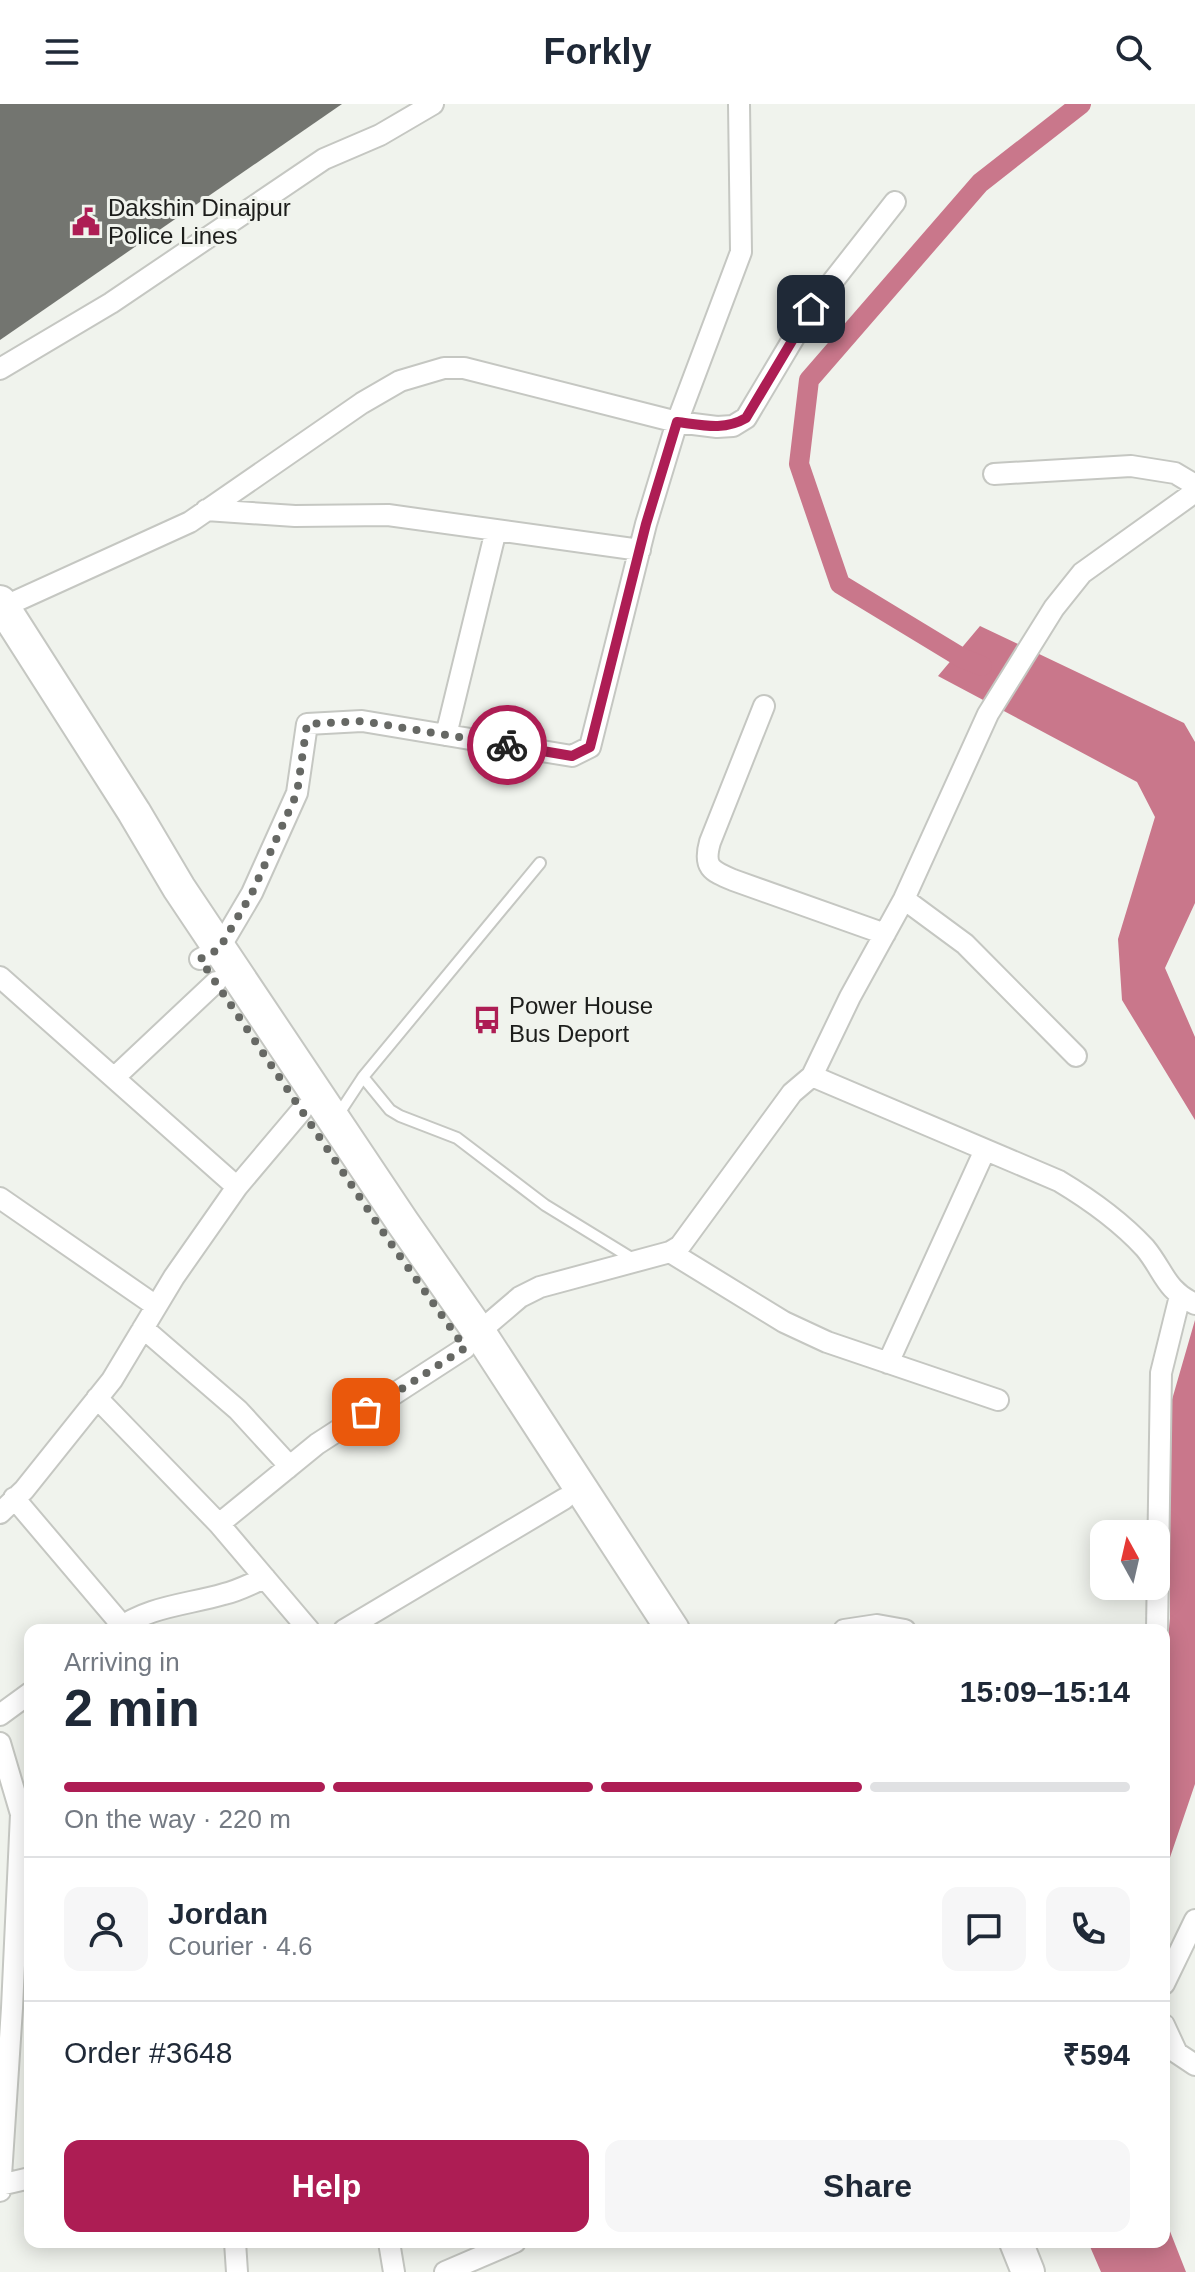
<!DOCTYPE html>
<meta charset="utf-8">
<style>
body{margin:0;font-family:Helvetica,sans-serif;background:#f6f6f7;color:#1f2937;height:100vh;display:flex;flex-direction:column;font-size:30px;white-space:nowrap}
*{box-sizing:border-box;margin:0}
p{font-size:26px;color:#747a83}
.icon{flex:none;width:44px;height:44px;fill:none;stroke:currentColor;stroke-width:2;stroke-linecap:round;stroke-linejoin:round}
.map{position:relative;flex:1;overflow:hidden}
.details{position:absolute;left:24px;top:1520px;width:1146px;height:624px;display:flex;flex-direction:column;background:#fff;border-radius:16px;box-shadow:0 4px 20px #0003}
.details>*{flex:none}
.needle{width:52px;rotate:352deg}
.controls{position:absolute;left:1090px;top:1416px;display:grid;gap:16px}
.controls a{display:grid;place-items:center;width:80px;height:80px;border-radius:16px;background:#fff;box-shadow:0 4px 20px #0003;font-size:40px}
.pin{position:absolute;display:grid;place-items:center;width:68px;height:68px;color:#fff;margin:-34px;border-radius:16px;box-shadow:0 4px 12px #0006}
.courier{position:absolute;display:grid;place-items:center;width:80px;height:80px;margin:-40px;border:6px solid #ad1d54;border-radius:50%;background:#fff;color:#222;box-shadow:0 2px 10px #0007}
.overview em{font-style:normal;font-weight:700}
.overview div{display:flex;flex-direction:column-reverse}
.overview{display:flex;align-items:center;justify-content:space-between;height:136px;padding:0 40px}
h1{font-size:52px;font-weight:700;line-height:60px}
.bar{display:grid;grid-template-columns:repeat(4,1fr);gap:12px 8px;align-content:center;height:96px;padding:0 40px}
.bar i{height:10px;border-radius:6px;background:#e0e1e3}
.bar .active{background:#ad1d54}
.bar p{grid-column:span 4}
.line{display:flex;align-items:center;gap:20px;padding:0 40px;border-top:2px solid #e0e1e3}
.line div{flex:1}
.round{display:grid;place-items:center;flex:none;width:84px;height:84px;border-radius:16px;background:#f6f6f7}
.primary-button{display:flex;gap:16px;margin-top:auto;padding:16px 40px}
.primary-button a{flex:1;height:92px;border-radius:16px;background:#ad1d54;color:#fff;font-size:32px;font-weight:700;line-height:92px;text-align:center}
.primary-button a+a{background:#f6f6f7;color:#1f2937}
header{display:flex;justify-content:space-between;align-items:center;height:104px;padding:0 40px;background:#fff;font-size:36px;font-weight:700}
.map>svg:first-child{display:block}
.water{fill:#c9778b}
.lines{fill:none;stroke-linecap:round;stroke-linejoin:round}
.canal{stroke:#c9778b;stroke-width:20}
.building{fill:#737570}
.service-casing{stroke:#c5c7c2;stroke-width:14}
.minor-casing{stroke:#c5c7c2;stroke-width:24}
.trunk-casing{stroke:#c5c7c2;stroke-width:36}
.service{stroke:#fff;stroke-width:10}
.minor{stroke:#fff;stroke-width:20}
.trunk{stroke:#fff;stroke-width:32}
.done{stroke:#666864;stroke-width:8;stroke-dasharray:0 14.4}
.route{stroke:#ad1d54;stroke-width:10}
.labels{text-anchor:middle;stroke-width:6;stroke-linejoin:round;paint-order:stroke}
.poi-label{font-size:24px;fill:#1c1d1b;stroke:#f0f3ed;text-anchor:start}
</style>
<header><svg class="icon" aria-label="menu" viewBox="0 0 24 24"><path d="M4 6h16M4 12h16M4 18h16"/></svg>Forkly<svg class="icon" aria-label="search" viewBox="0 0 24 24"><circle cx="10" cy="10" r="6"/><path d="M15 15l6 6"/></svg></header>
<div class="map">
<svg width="1195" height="2168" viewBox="0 0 1195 2168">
<rect width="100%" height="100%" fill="#f0f3ed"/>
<path class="water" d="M980 522 1184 619 1195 638V799L1165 864 1195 933V1016L1122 896 1118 835 1155 713 1137 678 938 572Z
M1195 1216V1680L1164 1771V1579L1170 1514 1169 1306Z
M1164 2112 1186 2168H1101L1088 2138H1164Z"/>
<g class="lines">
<path class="canal" d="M982 562 962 554 840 480 799 360 809 276 980 79 1081 0"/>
</g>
<path class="building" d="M0 0H342L0 236Z"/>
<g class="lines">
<defs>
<path id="service" d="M363 973 390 1006 400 1012 457 1034 545 1101 633 1155
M338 1011 363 973 540 759"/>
<path id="minor" d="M0 265 111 199 324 55 380 31 433 0
M994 370 1131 362 1175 369 1195 381
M206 406 295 412 388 411 640 446
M3 503 190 418 362 299 400 277 444 264H464L677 318 717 323 733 322 746 314 811 205 895 98
M764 602 710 738C703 763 711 767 733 776L885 830
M446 631 496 426
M904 795 965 840 1076 952
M200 855 219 845 252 789 297 689 307 620 362 617 572 652 590 643 646 420 677 318 741 148 739 0
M0 873 237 1083
M812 972 1059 1077C1089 1095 1121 1118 1145 1144 1164 1167 1165 1186 1195 1200
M115 973 216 878
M0 1094 156 1202
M670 1148 784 1218 827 1238 998 1296
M143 1224 238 1306 283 1355 288 1364
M479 1228 520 1193 540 1183 670 1148 680 1142 792 989 812 972 850 893 904 795 988 610 1054 504 1082 469 1195 388
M888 1259 985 1046
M97 1294 219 1420 309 1526
M14 1394 126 1526
M0 1409 24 1386 112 1276 174 1173 237 1083 302 1006
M219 1420 317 1340 465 1244
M116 1526C149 1502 186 1501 224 1490 238 1487 252 1479 265 1474
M344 1526 564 1395
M844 1526 877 1521 905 1526
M1157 1526 1161 1269 1180 1192
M0 1611 30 1589
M0 1639 21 1710 12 1904 0 2087
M1164 1880 1195 1816
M1164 1921 1177 1949 1195 1961
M0 2081 30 2074
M235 2138 237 2168
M389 2138 394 2168
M445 2168 515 2138"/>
<path id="trunk" d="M0 498 134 708 179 784 403 1119 479 1228 673 1526
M1016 2138 1028 2168"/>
</defs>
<use href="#service" class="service-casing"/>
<use href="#minor" class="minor-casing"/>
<use href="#trunk" class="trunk-casing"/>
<use href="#service" class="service"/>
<use href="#minor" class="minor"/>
<use href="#trunk" class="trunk"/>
</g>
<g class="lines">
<path class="done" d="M366 1308 465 1244 385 1131 200 855 219 845 252 789 297 689 307 620 362 617 507 641"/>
<path class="route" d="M507 641 572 652 590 643 646 420 677 318C702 321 724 327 746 314L811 205"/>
</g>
<defs>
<symbol id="civic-bare" viewBox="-9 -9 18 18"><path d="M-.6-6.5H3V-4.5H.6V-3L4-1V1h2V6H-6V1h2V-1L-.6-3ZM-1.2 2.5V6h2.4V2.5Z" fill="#ad1d54" stroke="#f0f3ed" stroke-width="2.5" paint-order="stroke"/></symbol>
<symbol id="bus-bare" viewBox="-9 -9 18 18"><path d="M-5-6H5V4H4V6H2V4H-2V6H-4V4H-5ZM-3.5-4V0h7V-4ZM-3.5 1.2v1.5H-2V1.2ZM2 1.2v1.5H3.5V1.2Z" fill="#ad1d54" stroke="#f0f3ed" stroke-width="2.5" paint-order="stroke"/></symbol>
</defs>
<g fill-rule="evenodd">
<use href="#civic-bare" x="66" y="98" width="40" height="40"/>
<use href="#bus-bare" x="467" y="896" width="40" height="40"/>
</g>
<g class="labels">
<g class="poi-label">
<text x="108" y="112">Dakshin Dinajpur<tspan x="108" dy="28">Police Lines</tspan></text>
<text x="509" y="910">Power House<tspan x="509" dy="28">Bus Deport</tspan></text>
</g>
</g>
</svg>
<div class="controls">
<a><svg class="needle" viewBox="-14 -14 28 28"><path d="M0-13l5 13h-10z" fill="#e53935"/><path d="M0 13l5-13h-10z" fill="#747a83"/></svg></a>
</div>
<div class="pin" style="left:366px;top:1308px;background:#ea580c"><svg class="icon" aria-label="bag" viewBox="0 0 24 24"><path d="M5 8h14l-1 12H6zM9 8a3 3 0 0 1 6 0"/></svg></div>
<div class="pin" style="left:811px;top:205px;background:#1f2937"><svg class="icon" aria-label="home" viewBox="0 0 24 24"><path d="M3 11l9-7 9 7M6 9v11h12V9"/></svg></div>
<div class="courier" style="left:507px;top:641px"><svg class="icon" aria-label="bike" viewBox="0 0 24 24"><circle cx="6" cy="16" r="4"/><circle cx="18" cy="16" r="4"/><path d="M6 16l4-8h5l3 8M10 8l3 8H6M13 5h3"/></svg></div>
<section class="details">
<div class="overview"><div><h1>2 min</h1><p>Arriving in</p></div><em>15:09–15:14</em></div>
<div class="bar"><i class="active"></i><i class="active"></i><i class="active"></i><i></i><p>On the way · 220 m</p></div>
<div class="line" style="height:144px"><a class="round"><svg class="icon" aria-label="person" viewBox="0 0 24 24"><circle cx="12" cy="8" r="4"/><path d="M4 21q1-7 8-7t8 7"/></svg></a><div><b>Jordan</b><p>Courier · 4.6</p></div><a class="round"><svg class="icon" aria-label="chat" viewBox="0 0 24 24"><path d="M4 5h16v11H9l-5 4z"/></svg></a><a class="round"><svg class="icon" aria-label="phone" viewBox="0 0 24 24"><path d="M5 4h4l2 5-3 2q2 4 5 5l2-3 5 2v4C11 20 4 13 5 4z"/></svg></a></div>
<div class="line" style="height:104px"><div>Order #3648</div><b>₹594</b></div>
<div class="primary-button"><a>Help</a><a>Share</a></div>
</section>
</div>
